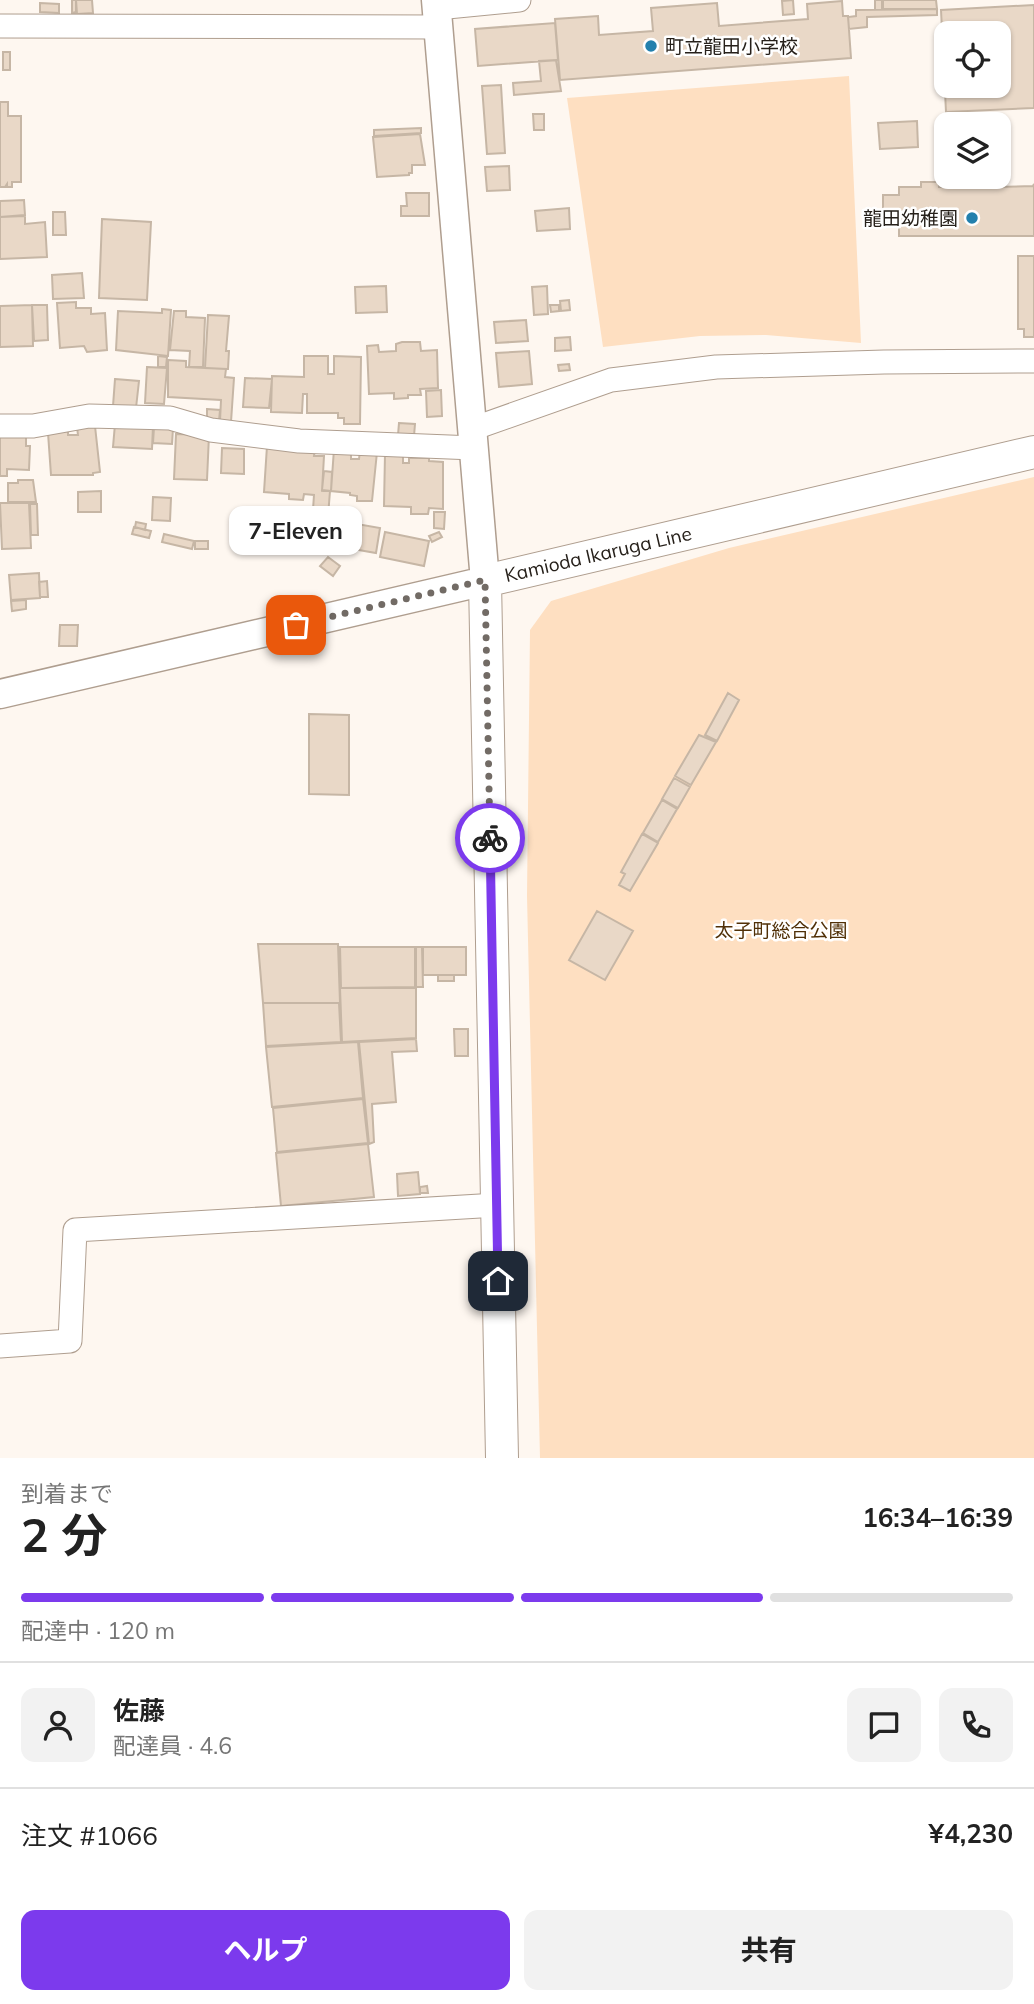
<!DOCTYPE html>
<html lang="ja">
<meta charset="utf-8">
<style>
body{margin:0;font-family:Mulish,"Noto Sans JP",sans-serif;background:#f2f2f2;color:#222;height:100vh;display:flex;flex-direction:column;font-size:26px;white-space:nowrap}
*{box-sizing:border-box;margin:0}
p{font-size:23px;color:#767676}
.icon{flex:none;width:38px;height:38px;fill:none;stroke:currentColor;stroke-width:2;stroke-linecap:round;stroke-linejoin:round}
.map{position:relative;height:1458px;overflow:hidden}
.drawer{display:flex;flex-direction:column;background:#fff;flex:1}
.drawer>*{flex:none}
.tools{position:absolute;left:934px;top:21px;display:grid;gap:14px}
.tools a{display:grid;place-items:center;width:77px;height:77px;border-radius:14px;background:#fff;box-shadow:0 2px 5px #0004;font-size:35px}
.pin{position:absolute;display:grid;place-items:center;width:60px;height:60px;color:#fff;margin:-30px;border-radius:14px;box-shadow:0 4px 10px #0006}
.courier{position:absolute;display:grid;place-items:center;width:70px;height:70px;margin:-35px;border:5px solid #7c3aed;border-radius:50%;background:#fff;color:#222;box-shadow:0 2px 9px #0007}
.bubble{position:absolute;height:49px;border-radius:14px;background:#fff;box-shadow:0 2px 5px #0004;font-size:23px;font-weight:700;line-height:49px;text-align:center}
.summary em{font-style:normal;font-weight:700}
.summary div{display:flex;flex-direction:column-reverse}
.summary{display:flex;align-items:center;justify-content:space-between;height:119px;padding:0 21px}
h1{font-size:46px;font-weight:700;line-height:52px}
.bar{display:grid;grid-template-columns:repeat(4,1fr);gap:10px 7px;align-content:center;height:84px;padding:0 21px}
.bar i{height:9px;border-radius:5px;background:#e0e0e0}
.bar .current{background:#7c3aed}
.bar p{grid-column:span 4}
.line{display:flex;align-items:center;gap:18px;padding:0 21px;border-top:2px solid #e0e0e0}
.line div{flex:1}
.round{display:grid;place-items:center;flex:none;width:74px;height:74px;border-radius:14px;background:#f2f2f2}
.primary-button{display:flex;gap:14px;margin-top:auto;padding:14px 21px}
.primary-button a{flex:1;height:80px;border-radius:14px;background:#7c3aed;color:#fff;font-size:28px;font-weight:700;line-height:80px;text-align:center}
.primary-button a+a{background:#f2f2f2;color:#222}
.map>svg:first-child{display:block}
.green{fill:#fedfc1}
.building{fill:#e9d8c7;stroke:#c6b6a5;stroke-width:2;fill-rule:evenodd}
.lines{fill:none;stroke-linecap:round;stroke-linejoin:round}
.minor-casing{stroke:#af9e8f;stroke-width:25}
.tertiary-casing{stroke:#af9e8f;stroke-width:31}
.secondary-casing{stroke:#af9e8f;stroke-width:34}
.minor{stroke:#fff;stroke-width:23}
.tertiary{stroke:#fff;stroke-width:28}
.secondary{stroke:#fff;stroke-width:32}
.done{stroke:#726b65;stroke-width:7;stroke-dasharray:0 12.6}
.route{stroke:#7c3aed;stroke-width:9}
.poi-dot{fill:#2380ad;stroke:#fff;stroke-width:2.5}
.labels{text-anchor:middle;stroke-width:5;stroke-linejoin:round;paint-order:stroke}
.poi-label{font-size:19px;fill:#26201a;stroke:#fff;text-anchor:start}
.street-label{font-size:19px;fill:#26201a;stroke:#fff}
.park-label{font-size:19px;fill:#513007;stroke:#fff}
</style>
<div class="map">
<svg width="1034" height="1458" viewBox="0 0 1034 1458">
<rect width="100%" height="100%" fill="#fef7f0"/>
<path class="green" d="M849 76 861 343 766 335 700 336 603 347 567 98Z
M1034 477V1458H540L527 896 530 630 551 601 729 548Z"/>
<path class="building" d="M72 0H76V12L72 13Z
M76 0H92L93 13 77 14Z
M793 0 794 14 783 15 782 1Z
M875 0H882V10H875Z
M883 0H936L937 9H883Z
M842 1 843 16H848L851 58 560 80 555 19 598 16 599 35 653 31 651 8 717 3 719 26 808 19 807 4Z
M40 3 59 4V13L40 12Z
M1034 5V108L946 112 941 10ZM947 33H999V86H947Z
M937 9V15L867 17V27L849 29 848 17 856 16V10Z
M555 23 558 60 478 66 475 29Z
M3 52H10V70H3Z
M556 60 561 91 514 95 513 83 541 81 539 61Z
M501 85 505 153 487 154 482 86Z
M0 102H8V116H21V182H12V187H7V184L5 187H0Z
M533 114H544V130H534Z
M917 121 918 147 880 149 878 123Z
M421 128V133L374 136V130Z
M420 134 425 165H412V173H409V175L377 177 373 137Z
M509 166 510 190 487 191 485 167Z
M921 182H939V187H977V183H995V187L1033 186 1034 184V236H899V226H883V195H899V187H921Z
M406 193H429V216H401V206H407Z
M24 200 25 215 0 217V201Z
M569 208 570 229 537 231 535 211Z
M53 212H65L66 235H53Z
M25 216V224L45 222 47 257 0 259V217Z
M102 219 151 222 147 300 99 298Z
M1018 256H1034V337H1024V329H1018Z
M82 273 84 298 53 299 52 275Z
M386 286 387 312 356 313 355 287Z
M547 286 548 314 534 315 532 287Z
M569 300 570 310 561 311 560 301Z
M76 302V308H91V314L105 313 107 350 87 352 84 346 60 348 57 303Z
M32 305H47L48 340 34 341Z
M32 305 33 346 0 347V306Z
M550 305H559V311L551 312Z
M162 309 171 310 168 356 116 350 118 311 162 313Z
M174 311H186V317L205 318 203 367H189L190 351 170 350Z
M208 315 229 316 226 351H229L228 369 205 368Z
M526 320 528 341 496 343 494 322Z
M570 337 571 350 555 351V338Z
M402 342H420L421 351 437 350 438 388 420 389 421 395H408V398L394 399V393L369 394 367 346 378 345 379 352 396 351V344Z
M529 351 532 384 499 387 496 353Z
M158 356 167 357 166 367H158Z
M304 356H328V374H334V356L361 357 360 424H344V418H338V413H307V394H303L302 413 271 412 272 376 304 377Z
M168 360 186 361V367L226 369 225 377 234 378 231 422 220 421 221 400 168 397Z
M569 364 570 370 559 371 558 365Z
M147 367 167 368 164 404 145 403Z
M245 378 272 379 269 408 243 407Z
M115 379 139 381 136 408 113 406Z
M441 390 442 416 427 417 426 391Z
M207 409 220 410 219 421 207 420Z
M399 423 415 424 414 436 398 435Z
M115 424 153 426 152 449 113 447Z
M95 426 100 472 93 473V475H51L48 433 68 431V435H78L77 427Z
M154 427 173 428 172 444 153 443Z
M0 434H26V446H30L29 470 7 469V476H0Z
M176 434 209 435 207 480 174 479Z
M267 446 315 449 314 456H324L322 491H330L326 542 297 540 298 522 312 524 314 495 304 494 303 500 289 499V494L264 492Z
M222 448 244 449V474L221 473Z
M334 449 351 451V459H359L360 451 377 452 372 501H357V496L350 495V493L331 491Z
M385 454H403V463H409V458H429V461L443 462V509L429 508 428 514H411V507L384 506Z
M324 471 332 472 331 491 322 490Z
M18 480H33L36 502H8V483H18Z
M101 491V512H78V492Z
M153 497 171 498 170 521 152 520Z
M0 503H29L31 548 2 549Z
M30 504H37L38 535H31Z
M434 512H445L444 529 434 528Z
M334 520 380 528 376 553 330 545Z
M136 522 146 524 145 530 135 527Z
M290 524 298 525 297 537 289 536Z
M134 527 151 531 149 538 132 534Z
M385 532 429 541 424 566 380 557Z
M439 532 442 537 432 542 429 536Z
M164 534 194 541 192 549 162 542Z
M195 541H208V549H195Z
M328 557 340 566 333 576 320 566Z
M39 573 40 598 11 600 9 575Z
M47 581 48 597H40L39 582Z
M26 600V609L12 611 11 601Z
M60 625H78L77 646H59Z
M728 693 739 700 717 741 705 735Z
M309 714 349 715V795L309 794Z
M699 735 716 742 691 785 675 776Z
M674 778 690 787 678 808 662 799Z
M662 800 677 809 658 842 643 833Z
M642 834 658 843 630 891 619 885 625 874 621 872Z
M597 911 633 931 605 980 569 960Z
M258 944H338L340 1003H263Z
M340 947H415V987L341 988Z
M416 947H422L423 987H416Z
M423 947H466V975H423Z
M438 975H454V981H438Z
M340 988H416V1038L342 1042Z
M263 1003H339L341 1042 266 1046Z
M454 1029H468V1056H455Z
M416 1039 417 1051 392 1052 396 1102 372 1104 374 1142 369 1144 359 1042Z
M358 1042 363 1098 272 1107 266 1047Z
M363 1099 368 1143 277 1152 273 1108Z
M368 1144 374 1197 281 1206 276 1153Z
M418 1172 420 1194 398 1196 397 1174Z
M427 1186 428 1193H420V1187Z"/>
<g class="lines">
<defs>
<path id="minor" d="M437 8 519 0
M0 26 439 27
M0 426H33L89 416 170 418 211 430 299 441 474 448
M472 429 611 380 716 367 884 362 1034 361
M0 1346 70 1341 75 1230 497 1205"/>
<path id="tertiary" d="M0 694 485 581 436 0"/>
<path id="secondary" d="M502 1458 485 581 1034 452"/>
</defs>
<use href="#minor" class="minor-casing"/>
<use href="#tertiary" class="tertiary-casing"/>
<use href="#secondary" class="secondary-casing"/>
<use href="#minor" class="minor"/>
<use href="#tertiary" class="tertiary"/>
<use href="#secondary" class="secondary"/>
</g>
<g class="lines">
<path class="done" d="M296 625 485 580 490 838"/>
<path class="route" d="M490 838 498 1281"/>
</g>
<g class="poi-dot">
<circle cx="651" cy="46" r="7"/>
<circle cx="972" cy="218" r="7"/>
</g>
<g class="labels">
<g class="poi-label">
<text x="665" y="53">町立龍田小学校</text>
<text x="958" y="225" text-anchor="end">龍田幼稚園</text>
</g>
<g class="street-label">
<text transform="translate(598 554) rotate(-13)" y="7">Kamioda Ikaruga Line</text>
</g>
<g class="park-label">
<text x="781" y="937">太子町総合公園</text>
</g>
</g>
</svg>
<div class="tools">
<a><svg class="icon" aria-label="locate" viewBox="0 0 24 24"><circle cx="12" cy="12" r="6"/><path d="M12 2v4M12 18v4M2 12h4M18 12h4"/></svg></a>
<a><svg class="icon" aria-label="layers" viewBox="0 0 24 24"><path d="M12 4l9 5-9 5-9-5zM3 14l9 5 9-5"/></svg></a>
</div>
<div class="pin" style="left:296px;top:625px;background:#ea580c"><svg class="icon" aria-label="bag" viewBox="0 0 24 24"><path d="M5 8h14l-1 12H6zM9 8a3 3 0 0 1 6 0"/></svg></div>
<div class="pin" style="left:498px;top:1281px;background:#1f2937"><svg class="icon" aria-label="home" viewBox="0 0 24 24"><path d="M3 11l9-7 9 7M6 9v11h12V9"/></svg></div>
<div class="courier" style="left:490px;top:838px"><svg class="icon" aria-label="bike" viewBox="0 0 24 24"><circle cx="6" cy="16" r="4"/><circle cx="18" cy="16" r="4"/><path d="M6 16l4-8h5l3 8M10 8l3 8H6M13 5h3"/></svg></div>
<div class="bubble" style="left:229px;top:506px;width:133px">7-Eleven</div>
</div>
<section class="drawer">
<div class="summary"><div><h1>2 分</h1><p>到着まで</p></div><em>16:34–16:39</em></div>
<div class="bar"><i class="current"></i><i class="current"></i><i class="current"></i><i></i><p>配達中 · 120 m</p></div>
<div class="line" style="height:126px"><a class="round"><svg class="icon" aria-label="person" viewBox="0 0 24 24"><circle cx="12" cy="8" r="4"/><path d="M4 21q1-7 8-7t8 7"/></svg></a><div><b>佐藤</b><p>配達員 · 4.6</p></div><a class="round"><svg class="icon" aria-label="chat" viewBox="0 0 24 24"><path d="M4 5h16v11H9l-5 4z"/></svg></a><a class="round"><svg class="icon" aria-label="phone" viewBox="0 0 24 24"><path d="M5 4h4l2 5-3 2q2 4 5 5l2-3 5 2v4C11 20 4 13 5 4z"/></svg></a></div>
<div class="line" style="height:91px"><div>注文 #1066</div><b>¥4,230</b></div>
<div class="primary-button"><a>ヘルプ</a><a>共有</a></div>
</section>
